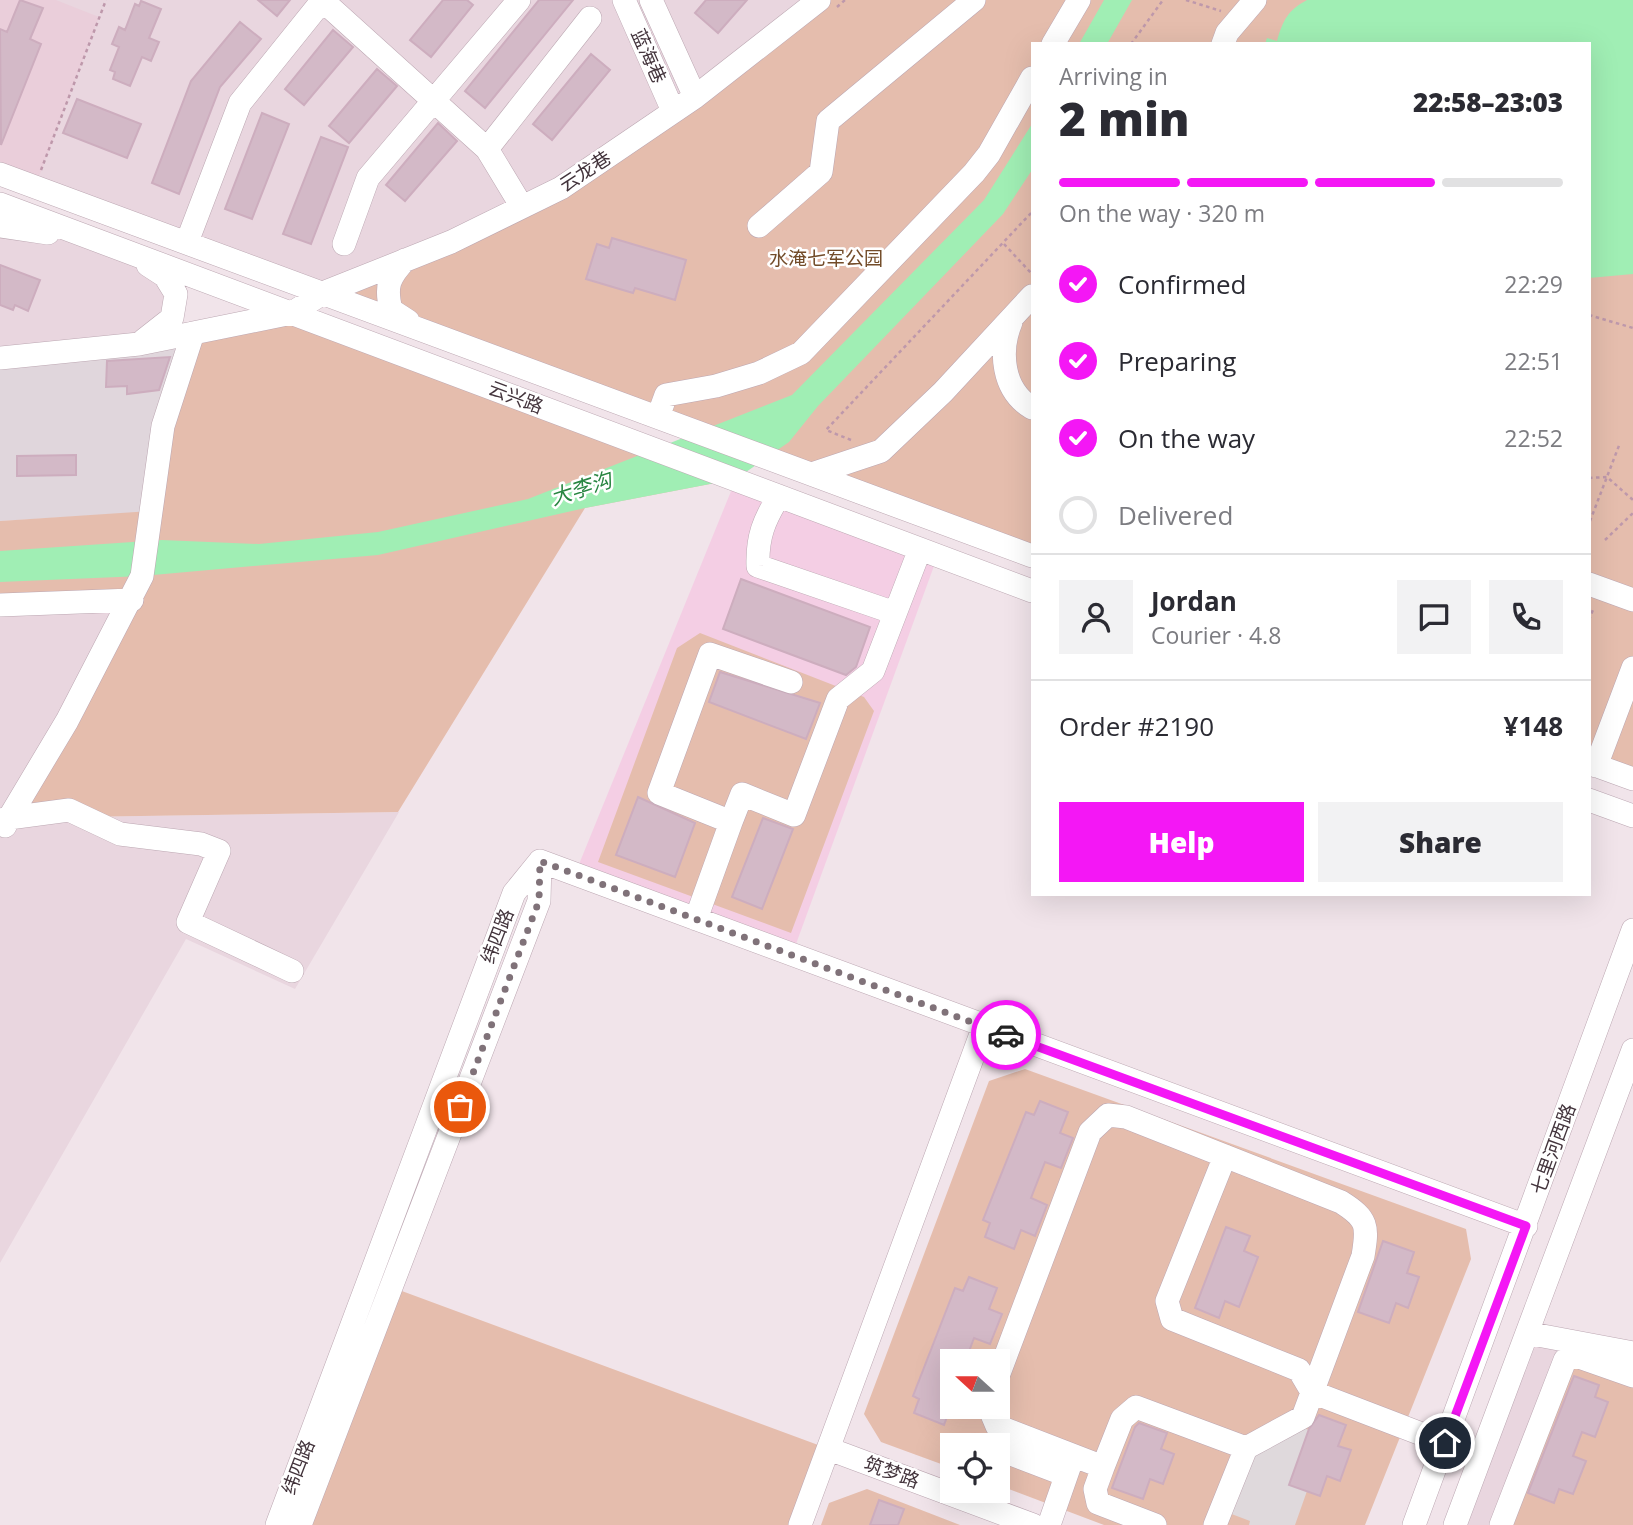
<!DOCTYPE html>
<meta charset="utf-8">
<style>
body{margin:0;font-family:"Open Sans","Noto Sans SC",sans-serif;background:#f2f2f3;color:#2b2b33;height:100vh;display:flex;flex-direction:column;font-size:26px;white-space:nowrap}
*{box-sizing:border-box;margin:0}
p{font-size:23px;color:#7c7c81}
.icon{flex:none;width:38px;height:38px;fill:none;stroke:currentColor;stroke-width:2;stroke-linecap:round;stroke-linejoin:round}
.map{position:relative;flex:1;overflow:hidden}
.sheet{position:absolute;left:1031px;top:42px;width:560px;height:854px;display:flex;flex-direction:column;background:#fff;border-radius:0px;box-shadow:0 7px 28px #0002}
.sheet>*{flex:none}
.needle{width:46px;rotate:291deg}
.tools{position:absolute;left:940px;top:1349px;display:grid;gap:14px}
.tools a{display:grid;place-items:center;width:70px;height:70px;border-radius:0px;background:#fff;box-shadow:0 7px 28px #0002;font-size:35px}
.pin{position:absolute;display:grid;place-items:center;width:60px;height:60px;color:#fff;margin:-30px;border:4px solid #fff;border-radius:50%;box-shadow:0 2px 7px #0007}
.courier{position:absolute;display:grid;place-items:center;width:70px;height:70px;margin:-35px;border:5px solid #f417f5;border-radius:50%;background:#fff;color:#222;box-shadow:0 2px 9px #0007}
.headline em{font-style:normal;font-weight:800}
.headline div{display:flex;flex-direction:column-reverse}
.headline{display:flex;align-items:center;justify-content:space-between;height:119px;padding:0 28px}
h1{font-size:46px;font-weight:800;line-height:52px}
.bar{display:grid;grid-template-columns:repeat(4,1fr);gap:10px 7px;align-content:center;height:84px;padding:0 28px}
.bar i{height:9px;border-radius:5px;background:#e1e1e2}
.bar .on{background:#f417f5}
.bar p{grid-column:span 4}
.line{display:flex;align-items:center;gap:18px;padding:0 28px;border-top:2px solid #e1e1e2}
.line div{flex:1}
.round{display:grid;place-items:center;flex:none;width:74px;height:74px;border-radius:0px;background:#f2f2f3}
ol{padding:0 28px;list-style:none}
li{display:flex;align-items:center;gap:21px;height:77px}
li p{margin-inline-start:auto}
li .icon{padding:7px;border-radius:50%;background:#f417f5;color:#fff;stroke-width:4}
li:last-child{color:#7c7c81}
li i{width:38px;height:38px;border:4px solid #e1e1e2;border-radius:50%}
.primary-button{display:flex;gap:14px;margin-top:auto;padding:14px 28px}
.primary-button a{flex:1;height:80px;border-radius:0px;background:#f417f5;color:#fff;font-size:28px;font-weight:800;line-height:80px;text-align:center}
.primary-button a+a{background:#f2f2f3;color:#2b2b33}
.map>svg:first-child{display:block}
.residential{fill:#e9d6df}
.commercial{fill:#f4cee4}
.industrial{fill:#e0d6dc}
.education{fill:#eaceda}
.green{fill:#e5bdad;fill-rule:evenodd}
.parking{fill:#dfd9dc}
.water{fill:#a0eeb4}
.building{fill:#d3b9c7;stroke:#cdadbe;stroke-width:2}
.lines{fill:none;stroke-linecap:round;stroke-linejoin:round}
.minor-casing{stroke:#bca7b2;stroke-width:24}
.path{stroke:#be98ab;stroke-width:2.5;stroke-dasharray:3.5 3.5;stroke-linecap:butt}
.minor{stroke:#fff;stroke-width:23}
.done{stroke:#807279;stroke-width:7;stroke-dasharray:0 12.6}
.route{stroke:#f417f5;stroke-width:9}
.labels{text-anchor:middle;stroke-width:5;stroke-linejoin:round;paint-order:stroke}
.street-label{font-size:19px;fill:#43343c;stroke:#fff}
.park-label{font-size:19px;fill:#734c29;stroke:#fff}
.water-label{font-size:21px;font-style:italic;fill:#288541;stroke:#fff}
</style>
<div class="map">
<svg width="1633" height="1525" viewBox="0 0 1633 1525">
<rect width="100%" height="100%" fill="#f1e4ea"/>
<path class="residential" d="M0 0H819L561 188 323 293 0 174Z
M0 204 124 250 176 294 139 344 0 352Z
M132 600 10 818 399 812 295 989 186 939 0 1263V604Z
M1527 1333 1633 1353V1525H1455Z"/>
<path class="commercial" d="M736 479 938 555 792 955 575 874Z"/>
<path class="industrial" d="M193 333 152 512 0 521V358Z"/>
<path class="education" d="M0 0H56L99 17 35 187 0 174Z"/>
<path class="green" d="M819 0H1633V779L1589 763V44H1032V556L323 293 561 188Z
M292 313 736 479 585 508 398 812 9 818 132 600 0 604V521L151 511 193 333Z
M700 633 864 697 874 711 791 933 598 862 677 648Z
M1025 1069 1466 1229 1471 1259 1365 1525H1104L998 1485V1446H952V1468L881 1442 864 1414 989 1081ZM952 1362H998V1407H952Z
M391 1287 829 1449 800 1525H300Z
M1565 1360 1633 1376V1525H1501Z
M867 1489 960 1525H821L829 1503Z"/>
<path class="parking" d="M1292 1424 1309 1430 1307 1491 1295 1525H1249L1250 1521 1221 1510 1246 1448Z"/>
<path class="water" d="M1104 0H1132L1107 44H1079Z
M1307 0H1633V274L1589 278V44H1265L1267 38 1277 41C1283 20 1288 10 1307 0Z
M1032 124V170L1003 214 818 406 789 442 736 479 585 508 378 555 142 576 0 582V551L162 540 259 544 378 532 528 499 792 395 984 200Z"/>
<path class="building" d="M20 0 43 8 30 39 41 44 1 145 0 29 7 32Z
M258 0H290L277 16Z
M443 0H467L473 5 431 57 410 40Z
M539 0H573L485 108 465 91Z
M706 0H747L718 33 695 13Z
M141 1 161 9 149 38 159 42 151 61 142 57 130 86 113 79 115 72 110 70 119 47 112 44 119 27 125 30 135 4 139 6Z
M240 22 261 39 220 87 179 194 152 183 191 81Z
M333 30 353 47 304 105 285 89Z
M591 54 610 70 552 140 533 124Z
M377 69 397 86 349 143 329 126Z
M77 99 141 124 127 158 63 133Z
M262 113 289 124 252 219 225 209Z
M438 123 457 141 405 201 386 185Z
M321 137 348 147 311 244 283 234Z
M612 238 686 260 675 300 635 288 633 293 586 279 597 244 609 248Z
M0 265 40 280 28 311 15 305 13 310 0 305Z
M170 357 159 390 127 394V386L106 387 107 361Z
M76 455V475L17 476V456Z
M741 579 870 627 856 667 846 675 723 629Z
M720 672 820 703 806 739 709 702Z
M638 797 695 823 675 877 616 855Z
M763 818 793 829 762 909 732 897Z
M1040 1101 1068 1112 1060 1133 1073 1138 1061 1168 1045 1162 1031 1198 1047 1205 1035 1236 1021 1230 1014 1249 985 1237 990 1223 983 1220 1026 1112 1034 1115Z
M1226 1227 1250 1236 1244 1251 1258 1257 1239 1307 1225 1301 1219 1318 1195 1308Z
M1383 1241 1414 1252 1407 1273 1419 1277 1408 1308 1396 1303 1389 1323 1358 1312Z
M969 1277 997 1288 989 1309 1002 1314 990 1344 974 1338 965 1362H952V1403L944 1425 914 1413 919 1399 913 1396 955 1288 963 1291Z
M1574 1376 1599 1385 1595 1397 1608 1402 1595 1437 1582 1432 1573 1456 1586 1461 1573 1494 1559 1489 1554 1503 1528 1493Z
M1319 1415 1346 1425 1338 1446 1351 1450 1340 1481 1327 1476 1320 1496 1289 1485 1309 1429Z
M1139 1423 1167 1433 1161 1449 1174 1454 1163 1484 1150 1479 1143 1499 1112 1488 1135 1427Z
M879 1500 904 1509 898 1525H870Z"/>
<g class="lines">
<defs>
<path id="minor" d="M322 0 487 149 522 207
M624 0 673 111
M651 0 695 97
M1053 44 1079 0
M1223 44 1227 33 1255 0
M487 149 590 18
M0 174 1032 556
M0 204 1032 591
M0 226 48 233
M759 226 821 172 828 121 974 0
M187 242 240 103 322 1
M344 244 368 178 519 0
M405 260C389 277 385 286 391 310L408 321
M1011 322C999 351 1002 390 1032 408
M144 340 172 318 176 294 165 276 148 265
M0 358 139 344 292 313 323 293 451 242 561 188 695 97 819 0
M658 417 666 395 716 386 759 373 801 353 974 173 989 154 1032 78
M812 474 881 451 943 392 1032 296
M779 496C764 520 757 537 758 566L895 613
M1589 584 1633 600
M0 605 132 600
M1589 763 1633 779
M1596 766 1633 668
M1589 800 1633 816
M0 820 9 818 67 721 142 576 163 426 193 333
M731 822 742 794 794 815 838 699 873 671 920 549
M5 826 9 818 69 810 120 834 201 844 219 851 188 922 292 971
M540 861 1526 1226
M696 919 731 822 659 793 710 654 791 682
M1225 1156 1167 1301 1172 1319 1299 1370 1312 1392 1445 1443
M1527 1333 1633 1353
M998 1376 1090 1132 1108 1115 1126 1117 1341 1202C1368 1219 1368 1226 1363 1256L1303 1417 1246 1448 1215 1525
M989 1407 997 1426 1103 1467 1095 1489 1098 1503 1155 1525
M829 1449 1033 1525
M998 1449 1066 1475
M1103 1467 1122 1419 1136 1407 1246 1448
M277 1525 514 893 540 861
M300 1525 539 901 540 861
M800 1525 984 1026
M1049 1525 1071 1462
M1414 1525 1633 930
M1455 1525 1633 1050
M1501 1525 1565 1360 1576 1356 1633 1376"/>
</defs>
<use href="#minor" class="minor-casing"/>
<path class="path" d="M1186 0 1221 11
M837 7 845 0
M1131 44 1163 0
M41 170 106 0
M1004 244 1032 274
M1589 315 1633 328
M851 440 826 430 1032 212
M1589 478 1607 477 1633 500
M1590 521 1620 443
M1605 540 1633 513
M1589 620 1594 607"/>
<use href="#minor" class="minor"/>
</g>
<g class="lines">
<path class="done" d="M460 1107 539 901 540 861 1006 1035"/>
<path class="route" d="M1006 1035 1526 1226 1445 1443"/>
</g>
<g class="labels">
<g class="street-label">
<text transform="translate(649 56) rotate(66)" y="7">蓝海巷</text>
<text transform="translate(585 171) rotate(-33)" y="7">云龙巷</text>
<text transform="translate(516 397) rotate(21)" y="7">云兴路</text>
<text transform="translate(497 936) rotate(-69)" y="7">纬四路</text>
<text transform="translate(1553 1149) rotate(-70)" y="7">七里河西路</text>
<text transform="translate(298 1467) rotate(-69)" y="7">纬四路</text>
<text transform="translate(892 1472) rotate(20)" y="7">筑梦路</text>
</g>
<g class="park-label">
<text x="826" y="265">水淹七军公园</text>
</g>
<g class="water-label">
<text transform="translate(581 489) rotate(-18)" y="7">大李沟</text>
</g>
</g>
</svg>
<div class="tools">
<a><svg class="needle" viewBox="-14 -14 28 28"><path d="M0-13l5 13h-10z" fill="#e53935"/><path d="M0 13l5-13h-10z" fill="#7c7c81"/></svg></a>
<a><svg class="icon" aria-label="locate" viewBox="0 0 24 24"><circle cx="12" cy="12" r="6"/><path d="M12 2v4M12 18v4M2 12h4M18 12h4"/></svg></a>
</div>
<div class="pin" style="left:460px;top:1107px;background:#ea580c"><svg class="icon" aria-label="bag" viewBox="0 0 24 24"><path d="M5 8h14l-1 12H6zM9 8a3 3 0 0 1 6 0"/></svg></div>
<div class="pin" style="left:1445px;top:1443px;background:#1f2937"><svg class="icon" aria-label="home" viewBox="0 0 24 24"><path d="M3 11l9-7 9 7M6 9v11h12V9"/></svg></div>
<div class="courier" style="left:1006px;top:1035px"><svg class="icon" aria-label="car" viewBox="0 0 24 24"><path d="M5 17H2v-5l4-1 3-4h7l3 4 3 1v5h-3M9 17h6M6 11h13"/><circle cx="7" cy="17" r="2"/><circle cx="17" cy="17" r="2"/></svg></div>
<section class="sheet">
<div class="headline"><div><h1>2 min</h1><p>Arriving in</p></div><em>22:58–23:03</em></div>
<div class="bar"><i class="on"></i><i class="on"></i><i class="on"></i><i></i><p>On the way · 320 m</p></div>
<ol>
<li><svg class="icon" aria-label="check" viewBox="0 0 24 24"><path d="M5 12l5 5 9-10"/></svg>Confirmed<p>22:29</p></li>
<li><svg class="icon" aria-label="check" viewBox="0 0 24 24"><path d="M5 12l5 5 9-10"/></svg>Preparing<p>22:51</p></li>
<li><svg class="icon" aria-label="check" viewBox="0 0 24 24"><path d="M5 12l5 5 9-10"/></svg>On the way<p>22:52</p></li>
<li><i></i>Delivered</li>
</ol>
<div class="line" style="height:126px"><a class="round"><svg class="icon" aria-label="person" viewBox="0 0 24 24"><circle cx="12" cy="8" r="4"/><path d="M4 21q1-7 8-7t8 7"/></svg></a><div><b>Jordan</b><p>Courier · 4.8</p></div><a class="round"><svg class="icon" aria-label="chat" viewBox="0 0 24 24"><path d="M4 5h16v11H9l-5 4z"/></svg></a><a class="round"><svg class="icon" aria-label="phone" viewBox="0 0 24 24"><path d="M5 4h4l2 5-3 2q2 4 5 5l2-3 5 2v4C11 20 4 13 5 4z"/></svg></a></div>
<div class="line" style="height:91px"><div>Order #2190</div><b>¥148</b></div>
<div class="primary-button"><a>Help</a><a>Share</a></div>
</section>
</div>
